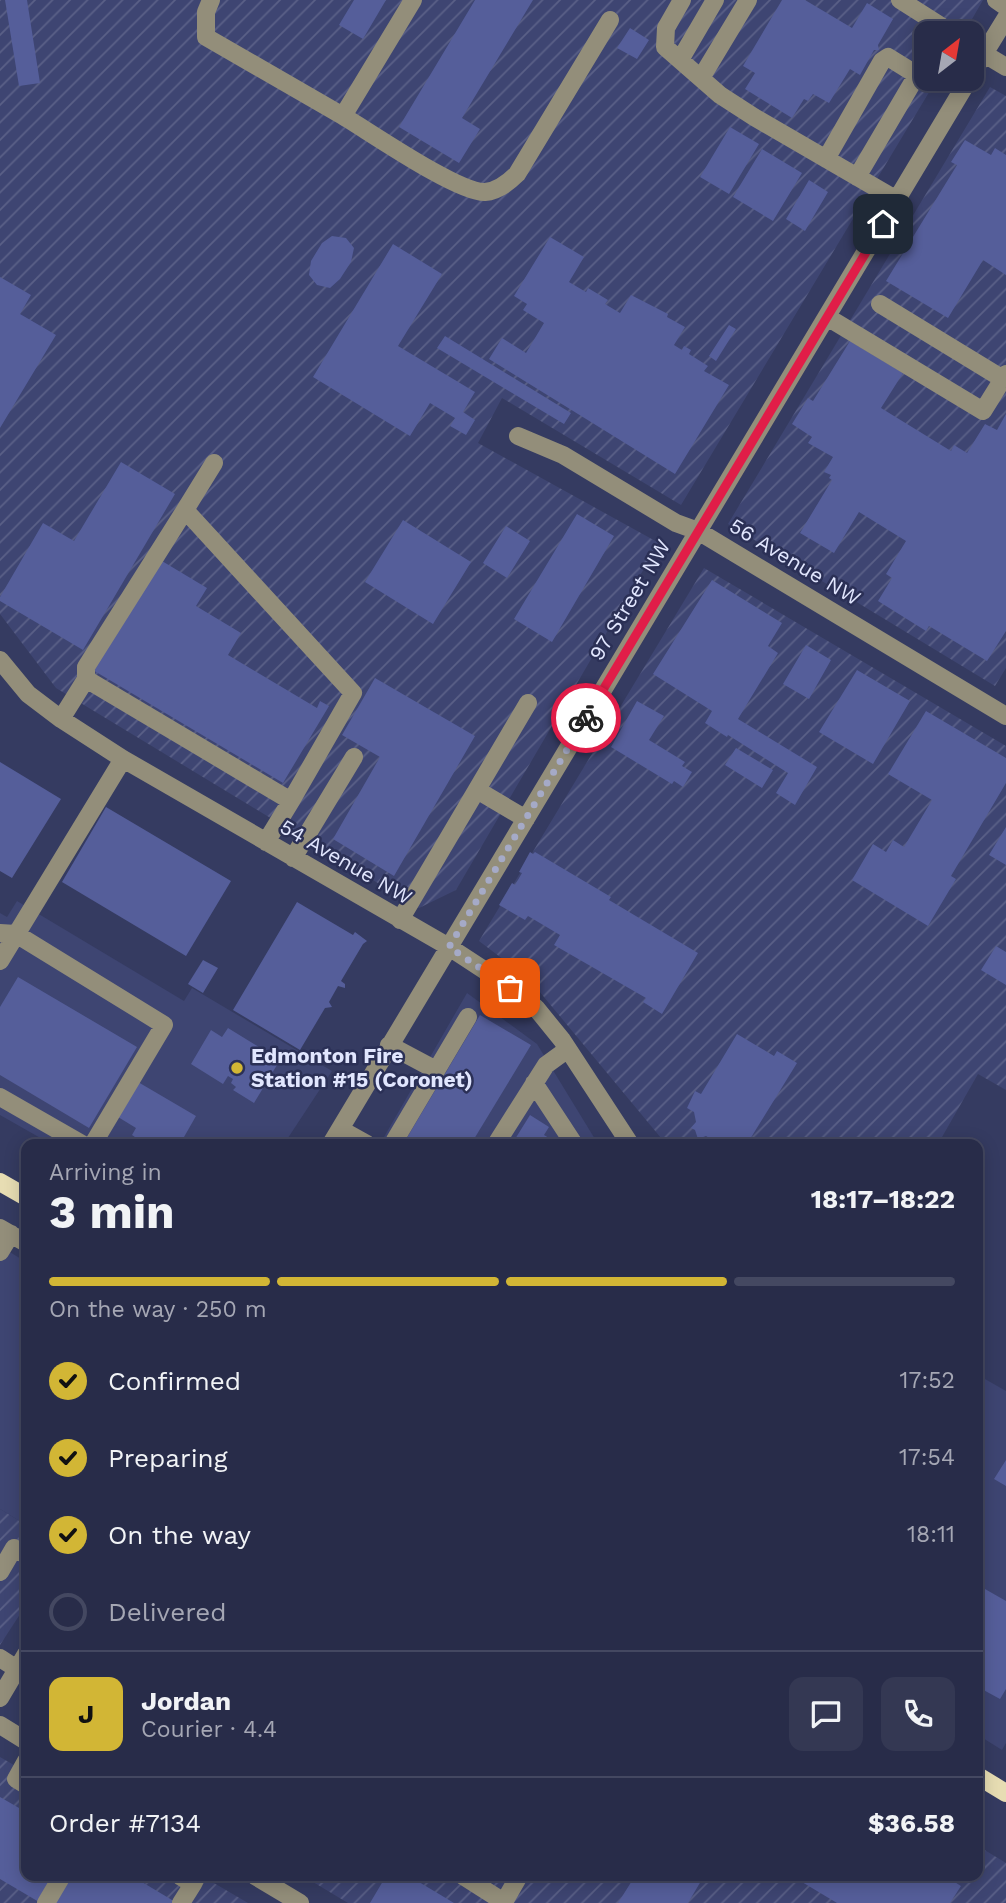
<!DOCTYPE html>
<meta charset="utf-8">
<style>
body{margin:0;font-family:"Work Sans",sans-serif;background:#343853;color:#f1f3f6;height:100vh;display:flex;flex-direction:column;font-size:26px;white-space:nowrap}
*{box-sizing:border-box;margin:0}
p{font-size:23px;color:#a5a7b4}
.icon{flex:none;width:38px;height:38px;fill:none;stroke:currentColor;stroke-width:2;stroke-linecap:round;stroke-linejoin:round}
.map{position:relative;flex:1;overflow:hidden}
.panel{position:absolute;left:21px;top:1139px;width:962px;height:742px;display:flex;flex-direction:column;background:#282c49;border-radius:14px;box-shadow:0 4px 18px #0003,0 0 0 2px #444861}
.panel>*{flex:none}
.needle{width:46px;rotate:31deg}
.fabs{position:absolute;left:914px;top:21px;display:grid;gap:14px}
.fabs a{display:grid;place-items:center;width:70px;height:70px;border-radius:14px;background:#282c49;box-shadow:0 4px 18px #0003,0 0 0 2px #444861;font-size:35px}
.pin{position:absolute;display:grid;place-items:center;width:60px;height:60px;color:#fff;margin:-30px;border-radius:14px;box-shadow:0 4px 10px #0006}
.courier{position:absolute;display:grid;place-items:center;width:70px;height:70px;margin:-35px;border:5px solid #e11d48;border-radius:50%;background:#fff;color:#222;box-shadow:0 2px 9px #0007}
.summary em{font-style:normal;font-weight:700}
.summary div{display:flex;flex-direction:column-reverse}
.summary{display:flex;align-items:center;justify-content:space-between;height:119px;padding:0 28px}
h1{font-size:46px;font-weight:700;line-height:52px}
.bar{display:grid;grid-template-columns:repeat(4,1fr);gap:10px 7px;align-content:center;height:84px;padding:0 28px}
.bar i{height:9px;border-radius:5px;background:#444861}
.bar .active{background:#d2b635}
.bar p{grid-column:span 4}
.line{display:flex;align-items:center;gap:18px;padding:0 28px;border-top:2px solid #444861}
.line div{flex:1}
.round{display:grid;place-items:center;flex:none;width:74px;height:74px;border-radius:14px;background:#343853}
ol{padding:0 28px;list-style:none}
li{display:flex;align-items:center;gap:21px;height:77px}
li p{margin-inline-start:auto}
li .icon{padding:7px;border-radius:50%;background:#d2b635;color:#111;stroke-width:4}
li:last-child{color:#a5a7b4}
li i{width:38px;height:38px;border:4px solid #444861;border-radius:50%}
.map>svg:first-child{display:block}
.built{fill:#3e4572}
.industrial{fill:url(#industrial-furrows)}
.building{fill:#555e9a}
.lines{fill:none;stroke-linecap:round;stroke-linejoin:round}
.minor{stroke:#938e7a;stroke-width:18}
.major{stroke:#e7ddb3;stroke-width:18}
.done{stroke:#a5aac7;stroke-width:7;stroke-dasharray:0 12.6}
.route{stroke:#e11d48;stroke-width:9}
.poi-dot{fill:#d2b635;stroke:#2b3056;stroke-width:2.5}
.labels{text-anchor:middle;stroke-width:5;stroke-linejoin:round;paint-order:stroke}
.street-label{font-size:21px;fill:#e1e6fe;stroke:#2b3056}
.poi-label{font-size:21px;font-weight:bold;fill:#e1e6fe;stroke:#2b3056;text-anchor:start}
</style>
<div class="map">
<svg width="1006" height="1903" viewBox="0 0 1006 1903">
<defs>
<pattern id="industrial-furrows" width="10" height="10" patternUnits="userSpaceOnUse" patternTransform="scale(1.75)"><rect width="10" height="10" fill="#3e4572"/><path d="M-1 1l2-2M0 10L10 0M9 11l2-2" fill="none" stroke="#5a6087"/></pattern>
</defs>
<rect width="100%" height="100%" fill="#353b61"/>
<path class="built" d="M17 901 184 1001 192 988 332 1071 284 1144H51L0 1115V913L7 917Z
M467 993 537 1044 598 1144H380Z
M0 1246 26 1262V1525L0 1509Z
M978 1375 1006 1391V1743L1002 1750 978 1735Z"/>
<path class="industrial" d="M0 0H983L964 33H926V79H937L681 505 502 398 478 443 659 543 456 890 419 908 56 688 0 614Z
M990 87 1006 96V668L995 686 728 524Z
M704 568 1006 746V1090L978 1074 938 1144H666L529 979 479 941Z
M0 1509 26 1525V1605L0 1645Z
M0 1757 26 1772V1876H202L248 1903H0Z
M978 1846 1006 1863V1903H348L303 1876H978Z"/>
<path class="building" d="M5 0H27L40 83 19 86Z
M354 0H386L363 39 339 25Z
M475 0H533L462 118 480 129 459 163 399 127Z
M782 0H805L852 28 867 3 893 19 878 45 879 50H874L860 75 850 69 829 103 813 94 808 101 804 99 792 118 745 89 755 73 743 66Z
M630 28 649 40 637 59 617 48Z
M730 127 759 144 729 194 700 177Z
M965 140 991 155 995 148 1006 155V275L983 260 948 318 886 281 957 165 951 162Z
M762 149 802 173 773 221 733 197Z
M809 180 828 192 805 231 786 219Z
M332 236 346 238 354 248 351 262 340 279 330 288 317 285 309 275 311 261 322 243Z
M550 237 584 257 569 282 586 292 588 288 608 300 605 304 620 313 631 295 668 314 667 317 685 327 674 345 682 350 684 346 691 350 689 354 708 366 704 371 729 385 675 474 489 359 502 338 526 353 544 323 523 310 527 304 514 296Z
M393 244 442 274 398 346 475 392 463 412 475 420 466 435 450 426 455 418 430 403 410 436 313 377Z
M0 277 31 295 20 314 56 335 0 428Z
M729 325 736 329 716 361 709 356Z
M445 336 571 413 564 424 437 348Z
M850 341 903 373 881 408 951 451 954 445 967 453 985 424 997 430 1006 414V631L987 661 929 626 926 631 878 601 892 578 886 574 906 541 859 512 834 553 800 533 832 480 829 478 831 475 824 472 833 457 808 443 812 437 792 424 808 398 813 401Z
M121 462 175 494 83 650 0 601V597L43 523 74 541Z
M577 514 614 536 552 642 514 619Z
M403 520 471 562 433 624 365 582Z
M506 526 530 541 507 578 483 563Z
M157 558 207 588 196 606 241 633 228 655 317 708 320 701 329 706 283 783 91 669Z
M712 580 782 623 768 646 778 653 738 719 817 767 795 805 776 793 788 773 728 735 727 737 705 723 712 711 653 674Z
M806 645 831 660 809 699 783 684Z
M857 670 910 701 873 764 819 732Z
M375 678 475 736 394 876 333 839 380 757 342 735Z
M637 701 664 716 649 740 685 762 682 766 692 772 683 787 674 781 672 784 611 747Z
M926 711 1006 758V783L951 876 956 879 928 926 852 880 873 844 886 852 893 840 904 847 932 800 888 774Z
M736 748 773 770 762 788 725 765Z
M0 762 61 799 12 878 0 871Z
M106 807 231 881 186 956 62 882Z
M1006 827V865L989 855Z
M530 852 533 854 535 852 611 897 609 900 698 953 662 1014 643 1002 646 998 554 945 560 935 528 916 525 920 499 905 512 883 515 885 522 873 519 872Z
M297 902 353 935 355 932 367 941 363 944 341 981 345 984V988L338 986 329 1002 332 1007 325 1008 300 1050 233 1010Z
M996 946 1006 952V985L981 970Z
M203 960 218 968 203 993 188 984Z
M18 977 137 1047 89 1128 0 1075V1007Z
M480 1015 531 1045 471 1144H410L405 1141Z
M228 1028 280 1060 254 1103 233 1090 236 1087 231 1083 233 1079 228 1076 223 1084 191 1064 211 1030 222 1037Z
M737 1034 774 1056 777 1051 797 1063 747 1144H733L724 1139 719 1144 706 1136 698 1139 695 1130 691 1128 696 1122 694 1112 687 1108 695 1091 701 1094Z
M138 1082 196 1116 180 1144H145L132 1135 136 1128 118 1117Z
M530 1115 549 1127 544 1135 559 1144H512Z
M1006 1460V1486L994 1479Z
M978 1585 1006 1601V1689L1000 1699 978 1687Z
M0 1797 26 1812V1876H55L39 1902 0 1879Z
M70 1876H132L177 1903H54Z
M386 1876H409L454 1903H370Z
M635 1876H704L688 1903H618Z
M792 1876H945L961 1886 950 1903H837Z"/>
<g class="lines">
<path class="minor" d="M211 0 206 12V37L343 116 413 0
M682 0 666 28 665 47 720 95 754 117 897 200
M900 0 952 33
M996 0 1006 7
M971 46 1006 67
M680 60 715 0
M971 75 1006 18
M701 78 748 0
M343 116C370 132 458 193 485 192 498 191 508 183 517 174L610 20
M826 159 882 61 888 57 917 75 857 177
M880 304 1003 379
M827 317 983 411 1006 374
M518 436 563 455 676 523 698 531 1006 716
M185 510 214 463
M0 660 28 694 61 719 123 759 449 947 510 987 536 1008 562 1040 630 1144
M86 679V667L185 510 353 693 291 801
M61 719 86 679 291 801 266 842
M477 790 526 819
M293 858 354 757
M400 920 528 703
M0 933 16 934 164 1025 93 1144
M0 961 123 759
M389 1045 436 1070
M534 1083 574 1144
M0 1097 82 1144
M340 1129 367 1144
M331 1144 969 79
M402 1144 395 1140 468 1017
M496 1144 546 1065 568 1049
M0 1228 26 1243
M0 1252 11 1234
M0 1572 14 1548 26 1555
M0 1658 17 1669
M0 1698 26 1654
M0 1725 26 1741
M26 1761 16 1779 26 1785
M180 1876 193 1884 197 1876
M255 1876 300 1903
M463 1876 504 1902 519 1876
M46 1903 62 1876
M181 1903 193 1884"/>
<path class="major" d="M0 1182 26 1197
M978 1776 1006 1793"/>
</g>
<g class="lines">
<path class="done" d="M510 988 449 947 586 718"/>
<path class="route" d="M586 718 883 224"/>
</g>
<circle class="poi-dot" cx="237" cy="1068" r="7"/>
<g class="labels">
<g class="street-label">
<text transform="translate(795 562) rotate(31)" y="7">56 Avenue NW</text>
<text transform="translate(630 600) rotate(-59)" y="7">97 Street NW</text>
<text transform="translate(346 862) rotate(30)" y="7">54 Avenue NW</text>
</g>
<g class="poi-label">
<text x="251" y="1063">Edmonton Fire<tspan x="251" dy="24">Station #15 (Coronet)</tspan></text>
</g>
</g>
</svg>
<div class="fabs">
<a><svg class="needle" viewBox="-14 -14 28 28"><path d="M0-13l5 13h-10z" fill="#e53935"/><path d="M0 13l5-13h-10z" fill="#a5a7b4"/></svg></a>
</div>
<div class="pin" style="left:510px;top:988px;background:#ea580c"><svg class="icon" aria-label="bag" viewBox="0 0 24 24"><path d="M5 8h14l-1 12H6zM9 8a3 3 0 0 1 6 0"/></svg></div>
<div class="pin" style="left:883px;top:224px;background:#1f2937"><svg class="icon" aria-label="home" viewBox="0 0 24 24"><path d="M3 11l9-7 9 7M6 9v11h12V9"/></svg></div>
<div class="courier" style="left:586px;top:718px"><svg class="icon" aria-label="bike" viewBox="0 0 24 24"><circle cx="6" cy="16" r="4"/><circle cx="18" cy="16" r="4"/><path d="M6 16l4-8h5l3 8M10 8l3 8H6M13 5h3"/></svg></div>
<section class="panel">
<div class="summary"><div><h1>3 min</h1><p>Arriving in</p></div><em>18:17–18:22</em></div>
<div class="bar"><i class="active"></i><i class="active"></i><i class="active"></i><i></i><p>On the way · 250 m</p></div>
<ol>
<li><svg class="icon" aria-label="check" viewBox="0 0 24 24"><path d="M5 12l5 5 9-10"/></svg>Confirmed<p>17:52</p></li>
<li><svg class="icon" aria-label="check" viewBox="0 0 24 24"><path d="M5 12l5 5 9-10"/></svg>Preparing<p>17:54</p></li>
<li><svg class="icon" aria-label="check" viewBox="0 0 24 24"><path d="M5 12l5 5 9-10"/></svg>On the way<p>18:11</p></li>
<li><i></i>Delivered</li>
</ol>
<div class="line" style="height:126px"><b class="round" style="background:#d2b635;color:#111">J</b><div><b>Jordan</b><p>Courier · 4.4</p></div><a class="round"><svg class="icon" aria-label="chat" viewBox="0 0 24 24"><path d="M4 5h16v11H9l-5 4z"/></svg></a><a class="round"><svg class="icon" aria-label="phone" viewBox="0 0 24 24"><path d="M5 4h4l2 5-3 2q2 4 5 5l2-3 5 2v4C11 20 4 13 5 4z"/></svg></a></div>
<div class="line" style="height:91px"><div>Order #7134</div><b>$36.58</b></div>
</section>
</div>
